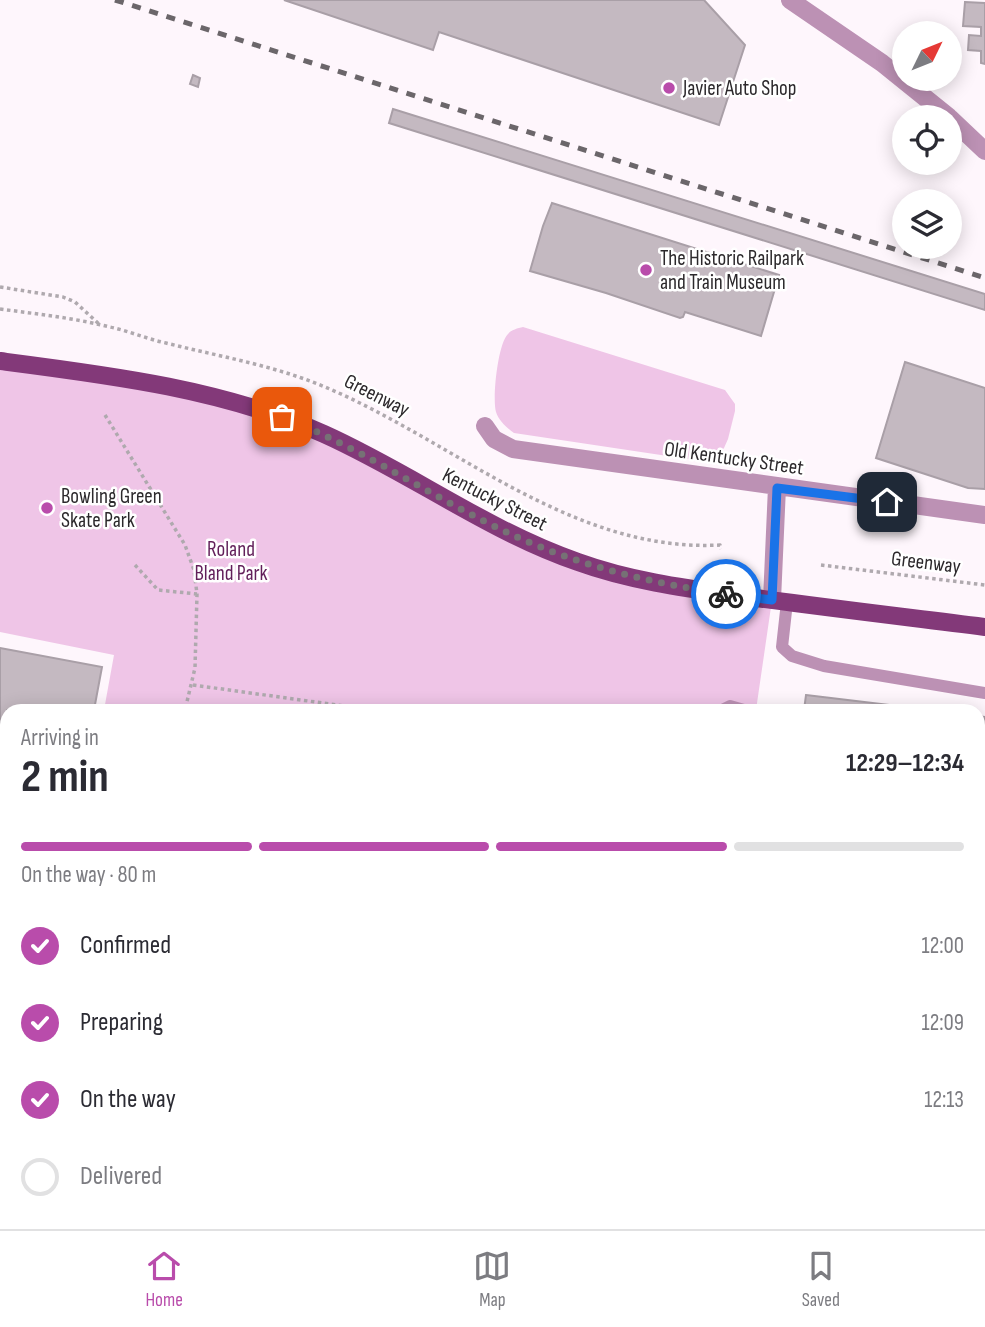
<!DOCTYPE html>
<meta charset="utf-8">
<style>
body{margin:0;font-family:"Sofia Sans Condensed",sans-serif;background:#f7f7f7;color:#2b2b33;height:100vh;display:flex;flex-direction:column;font-size:26px;white-space:nowrap}
*{box-sizing:border-box;margin:0}
p{font-size:23px;color:#7c7c81}
.icon{flex:none;width:38px;height:38px;fill:none;stroke:currentColor;stroke-width:2;stroke-linecap:round;stroke-linejoin:round}
.map{position:relative;flex:1;overflow:hidden}
.details{position:absolute;left:0px;top:704px;width:985px;height:527px;display:flex;flex-direction:column;background:#fff;border-radius:21px 21px 0 0;box-shadow:0 4px 18px #0003}
.details>*{flex:none}
.needle{width:46px;rotate:47deg}
.fabs{position:absolute;left:892px;top:21px;display:grid;gap:14px}
.fabs a{display:grid;place-items:center;width:70px;height:70px;border-radius:50%;background:#fff;box-shadow:0 4px 18px #0003;font-size:35px}
.pin{position:absolute;display:grid;place-items:center;width:60px;height:60px;color:#fff;margin:-30px;border-radius:14px;box-shadow:0 4px 10px #0006}
.courier{position:absolute;display:grid;place-items:center;width:70px;height:70px;margin:-35px;border:5px solid #1a73e8;border-radius:50%;background:#fff;color:#222;box-shadow:0 2px 9px #0007}
.head em{font-style:normal;font-weight:700}
.head div{display:flex;flex-direction:column-reverse}
.head{display:flex;align-items:center;justify-content:space-between;height:119px;padding:0 21px}
h1{font-size:46px;font-weight:700;line-height:52px}
.bar{display:grid;grid-template-columns:repeat(4,1fr);gap:10px 7px;align-content:center;height:84px;padding:0 21px}
.bar i{height:9px;border-radius:5px;background:#e1e1e2}
.bar .selected{background:#b94cab}
.bar p{grid-column:span 4}
ol{padding:0 21px;list-style:none}
li{display:flex;align-items:center;gap:21px;height:77px}
li p{margin-inline-start:auto}
li .icon{padding:7px;border-radius:50%;background:#b94cab;color:#fff;stroke-width:4}
li:last-child{color:#7c7c81}
li i{width:38px;height:38px;border:4px solid #e1e1e2;border-radius:50%}
.tabs{display:flex;justify-content:space-around;align-items:center;height:98px;border-top:2px solid #e1e1e2;background:#fff;font-size:19px;color:#7c7c81}
.tabs a{display:grid;justify-items:center;gap:4px}
.tabs .selected{color:#b94cab}
.map>svg:first-child{display:block}
.green{fill:#efc5e7}
.building{fill:#c4b9c1;stroke:#a99fa7;stroke-width:2}
.lines{fill:none;stroke-linecap:round;stroke-linejoin:round}
.path{stroke:#afa9ae;stroke-width:3.5;stroke-dasharray:3.5 3.5;stroke-linecap:butt}
.lane{stroke:#bc91b4;stroke-width:12}
.street{stroke:#bc91b4;stroke-width:18}
.primary{stroke:#833979;stroke-width:18}
.rail{stroke:#6b666a;stroke-width:5;stroke-dasharray:9 9;stroke-linecap:butt}
.done{stroke:#767175;stroke-width:7;stroke-dasharray:0 12.6}
.route{stroke:#1a73e8;stroke-width:9}
.poi-dot{fill:#b94cab;stroke:#fff;stroke-width:2.5}
.labels{text-anchor:middle;stroke-width:5;stroke-linejoin:round;paint-order:stroke}
.poi-label{font-size:21px;fill:#2c292c;stroke:#fff;text-anchor:start}
.street-label{font-size:21px;fill:#2c292c;stroke:#fff}
.park-label{font-size:21px;fill:#621f5a;stroke:#fff}
</style>
<div class="map">
<svg width="985" height="1229" viewBox="0 0 985 1229">
<rect width="100%" height="100%" fill="#fef6fc"/>
<path class="green" d="M523 327 725 390 735 404V411L728 439 724 448 715 458 701 461 514 433C506 427 499 421 496 412 492 398 498 343 508 334 511 330 518 328 523 327Z
M0 362 241 404 590 566 772 600 756 710H104L114 655 0 632Z
M0 847 7 849V1223H218L217 1229H0Z"/>
<path class="building" d="M284 0H704L745 45 719 125 439 32 433 50Z
M965 2 985 3V64L981 63V51L968 50 969 35 981 36V27L963 26Z
M193 75 200 78 198 87 190 84Z
M393 109 985 294V310L389 123Z
M552 203 779 275 761 336 685 312 683 317 680 318 606 293 530 271 543 226Z
M905 362 985 388V489L968 488 876 458Z
M0 648 102 667 94 710H7V774L0 773Z
M806 695 931 710H804Z
M978 716 985 717V972L978 971Z
M978 998H985V1221L978 1219Z
M348 1223H417L416 1229H347Z
M553 1223H606L605 1229H552Z"/>
<g class="lines">
<path class="path" d="M0 287 63 297 75 302 99 324
M0 309C37 314 74 318 110 327 129 331 147 339 166 343 221 357 273 365 325 387 454 441 572 553 720 545L721 549
M105 415 185 545 194 570 197 594 195 668 185 710
M135 565 158 590 197 594
M821 565 985 585
M193 685 373 710
M978 991 985 992
M0 1214 7 1223
M710 1229 711 1223"/>
<path class="lane" d="M787 602 782 647 792 656 824 666 985 693
M722 710 730 706 744 710
M837 1229 838 1223"/>
<path class="street" d="M790 0 882 63 949 117
M950 118 985 151
M485 426 494 439 513 449 985 515
M772 600 777 487
M0 849 7 850
M215 1229 216 1223
M686 1229 687 1223"/>
<path class="primary" d="M0 361C109 375 223 389 324 434 411 473 488 531 578 562 633 582 692 589 749 597 828 608 906 617 985 627"/>
<path class="rail" d="M115 0 985 278"/>
</g>
<g class="lines">
<path class="done" d="M282 417C357 446 424 492 496 527 570 564 645 582 726 594"/>
<path class="route" d="M726 594 772 600 777 488 887 502"/>
</g>
<g class="poi-dot">
<circle cx="669" cy="88" r="7"/>
<circle cx="646" cy="270" r="7"/>
<circle cx="47" cy="508" r="7"/>
</g>
<g class="labels">
<g class="poi-label">
<text x="683" y="95">Javier Auto Shop</text>
<text x="660" y="265">The Historic Railpark<tspan x="660" dy="24">and Train Museum</tspan></text>
<text x="61" y="503">Bowling Green<tspan x="61" dy="24">Skate Park</tspan></text>
</g>
<g class="street-label">
<text transform="translate(377 395) rotate(27)" y="7">Greenway</text>
<text transform="translate(734 458) rotate(8)" y="7">Old Kentucky Street</text>
<text transform="translate(495 499) rotate(27)" y="7">Kentucky Street</text>
<text transform="translate(926 562) rotate(7)" y="7">Greenway</text>
</g>
<g class="park-label">
<text x="231" y="556">Roland<tspan x="231" dy="24">Bland Park</tspan></text>
</g>
</g>
</svg>
<div class="fabs">
<a><svg class="needle" viewBox="-14 -14 28 28"><path d="M0-13l5 13h-10z" fill="#e53935"/><path d="M0 13l5-13h-10z" fill="#7c7c81"/></svg></a>
<a><svg class="icon" aria-label="locate" viewBox="0 0 24 24"><circle cx="12" cy="12" r="6"/><path d="M12 2v4M12 18v4M2 12h4M18 12h4"/></svg></a>
<a><svg class="icon" aria-label="layers" viewBox="0 0 24 24"><path d="M12 4l9 5-9 5-9-5zM3 14l9 5 9-5"/></svg></a>
</div>
<div class="pin" style="left:282px;top:417px;background:#ea580c"><svg class="icon" aria-label="bag" viewBox="0 0 24 24"><path d="M5 8h14l-1 12H6zM9 8a3 3 0 0 1 6 0"/></svg></div>
<div class="pin" style="left:887px;top:502px;background:#1f2937"><svg class="icon" aria-label="home" viewBox="0 0 24 24"><path d="M3 11l9-7 9 7M6 9v11h12V9"/></svg></div>
<div class="courier" style="left:726px;top:594px"><svg class="icon" aria-label="bike" viewBox="0 0 24 24"><circle cx="6" cy="16" r="4"/><circle cx="18" cy="16" r="4"/><path d="M6 16l4-8h5l3 8M10 8l3 8H6M13 5h3"/></svg></div>
<section class="details">
<div class="head"><div><h1>2 min</h1><p>Arriving in</p></div><em>12:29–12:34</em></div>
<div class="bar"><i class="selected"></i><i class="selected"></i><i class="selected"></i><i></i><p>On the way · 80 m</p></div>
<ol>
<li><svg class="icon" aria-label="check" viewBox="0 0 24 24"><path d="M5 12l5 5 9-10"/></svg>Confirmed<p>12:00</p></li>
<li><svg class="icon" aria-label="check" viewBox="0 0 24 24"><path d="M5 12l5 5 9-10"/></svg>Preparing<p>12:09</p></li>
<li><svg class="icon" aria-label="check" viewBox="0 0 24 24"><path d="M5 12l5 5 9-10"/></svg>On the way<p>12:13</p></li>
<li><i></i>Delivered</li>
</ol>
</section>
</div>
<nav class="tabs">
<a class="selected"><svg class="icon" aria-label="home" viewBox="0 0 24 24"><path d="M3 11l9-7 9 7M6 9v11h12V9"/></svg>Home</a>
<a><svg class="icon" aria-label="map" viewBox="0 0 24 24"><path d="M3 6l6-2 6 2 6-2v14l-6 2-6-2-6 2zM9 4v14M15 6v14"/></svg>Map</a>
<a><svg class="icon" aria-label="saved" viewBox="0 0 24 24"><path d="M7 4h10v16l-5-4-5 4z"/></svg>Saved</a>
</nav>
